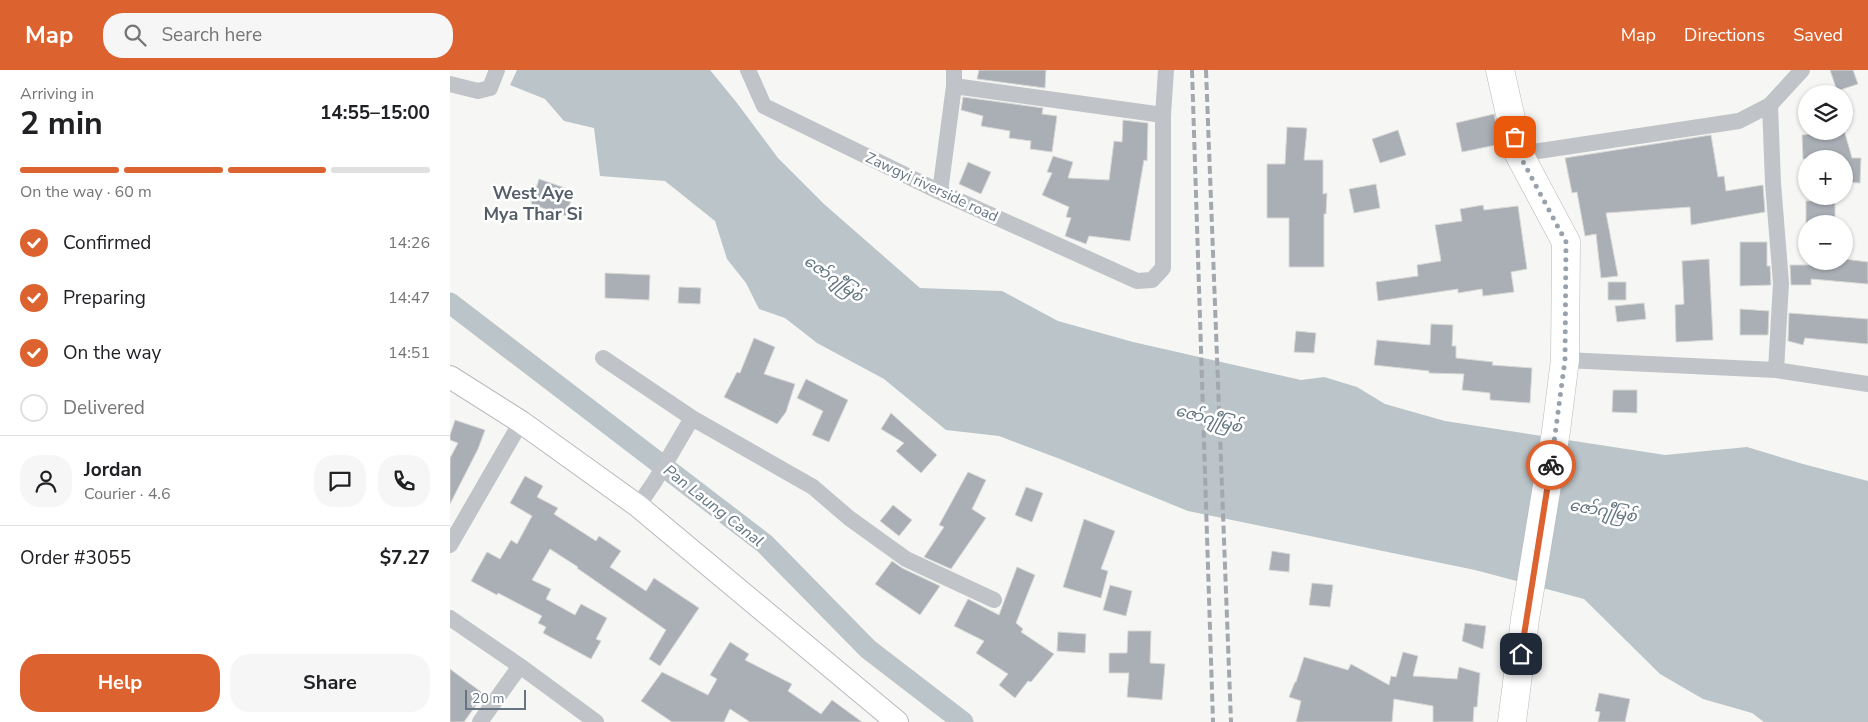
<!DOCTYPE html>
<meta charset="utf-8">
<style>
body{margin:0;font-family:"Nunito Sans","Noto Sans Myanmar",sans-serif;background:#f6f6f6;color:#202124;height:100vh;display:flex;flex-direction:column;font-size:19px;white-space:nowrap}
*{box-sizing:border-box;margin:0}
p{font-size:16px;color:#757577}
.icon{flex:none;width:28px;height:28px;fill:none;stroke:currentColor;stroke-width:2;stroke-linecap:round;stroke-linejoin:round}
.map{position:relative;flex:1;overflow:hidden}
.side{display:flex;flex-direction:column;background:#fff;width:450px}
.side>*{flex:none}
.fabs{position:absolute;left:1348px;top:15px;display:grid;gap:10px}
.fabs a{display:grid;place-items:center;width:55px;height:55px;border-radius:50%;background:#fff;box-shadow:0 1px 4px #0004;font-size:25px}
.scale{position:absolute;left:15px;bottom:12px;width:61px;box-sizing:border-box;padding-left:5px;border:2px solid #677583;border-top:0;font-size:14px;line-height:18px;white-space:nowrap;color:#677583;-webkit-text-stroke:4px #fff;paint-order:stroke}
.pin{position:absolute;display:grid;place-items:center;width:42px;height:42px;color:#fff;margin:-21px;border-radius:10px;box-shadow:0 2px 8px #0006}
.courier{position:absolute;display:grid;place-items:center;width:50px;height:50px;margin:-25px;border:4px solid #dc632f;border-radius:50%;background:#fff;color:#222;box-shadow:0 1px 6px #0007}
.headline em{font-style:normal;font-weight:700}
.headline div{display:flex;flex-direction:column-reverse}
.headline{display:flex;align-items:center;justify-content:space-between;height:85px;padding:0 20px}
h1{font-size:32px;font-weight:700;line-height:38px}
.bar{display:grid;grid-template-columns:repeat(4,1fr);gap:8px 5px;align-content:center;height:60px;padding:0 20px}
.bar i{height:6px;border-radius:4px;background:#e0e0e0}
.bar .on{background:#dc632f}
.bar p{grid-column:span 4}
.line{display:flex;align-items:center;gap:12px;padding:0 20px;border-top:1px solid #e0e0e0}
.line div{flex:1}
.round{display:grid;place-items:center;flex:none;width:52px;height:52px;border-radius:20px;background:#f6f6f6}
ol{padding:0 20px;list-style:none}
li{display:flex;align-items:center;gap:15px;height:55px}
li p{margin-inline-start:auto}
li .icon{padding:5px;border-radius:50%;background:#dc632f;color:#fff;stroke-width:4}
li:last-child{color:#757577}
li i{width:28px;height:28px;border:2px solid #e0e0e0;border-radius:50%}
.primary-button{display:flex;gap:10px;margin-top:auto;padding:10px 20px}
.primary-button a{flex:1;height:58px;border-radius:20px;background:#dc632f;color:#fff;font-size:20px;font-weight:700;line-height:58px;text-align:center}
.primary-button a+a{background:#f6f6f6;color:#202124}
header{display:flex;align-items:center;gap:30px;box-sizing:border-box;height:70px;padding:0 25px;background:#dc632f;color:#fff}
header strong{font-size:24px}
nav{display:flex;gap:28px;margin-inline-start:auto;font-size:18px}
.search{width:350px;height:45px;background:#f6f6f6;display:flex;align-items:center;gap:12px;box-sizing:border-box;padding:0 18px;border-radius:20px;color:#757577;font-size:19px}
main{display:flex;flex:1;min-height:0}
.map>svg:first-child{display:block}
.water{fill:#bac4c9}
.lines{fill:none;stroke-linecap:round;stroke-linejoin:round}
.canal{stroke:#bac4c9;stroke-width:21}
.building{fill:#a9afb5;stroke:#d8d8d6}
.secondary-casing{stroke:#b5b9bd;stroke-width:24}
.highway-casing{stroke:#b5b8bb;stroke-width:29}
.street{stroke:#c0c3c7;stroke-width:16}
.secondary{stroke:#fff;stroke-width:22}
.highway{stroke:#fff;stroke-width:28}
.rail{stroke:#a3a8ae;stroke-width:4;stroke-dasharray:8 4;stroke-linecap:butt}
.done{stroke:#99a2ab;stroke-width:5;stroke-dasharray:0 9}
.route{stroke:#dc632f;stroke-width:6}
.labels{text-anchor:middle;stroke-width:5;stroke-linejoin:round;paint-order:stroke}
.street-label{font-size:15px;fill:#677583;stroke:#fff}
.water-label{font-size:16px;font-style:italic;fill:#63767f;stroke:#fff}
.quarter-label{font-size:18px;font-weight:bold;fill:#545e69;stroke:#fff}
</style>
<header>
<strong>Map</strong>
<div class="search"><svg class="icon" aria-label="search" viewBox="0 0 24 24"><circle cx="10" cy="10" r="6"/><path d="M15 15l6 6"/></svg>Search here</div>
<nav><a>Map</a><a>Directions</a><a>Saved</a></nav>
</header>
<main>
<section class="side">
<div class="headline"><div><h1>2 min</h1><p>Arriving in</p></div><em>14:55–15:00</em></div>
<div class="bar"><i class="on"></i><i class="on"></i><i class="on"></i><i></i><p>On the way · 60 m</p></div>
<ol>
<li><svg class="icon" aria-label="check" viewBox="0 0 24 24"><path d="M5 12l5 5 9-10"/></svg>Confirmed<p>14:26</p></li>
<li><svg class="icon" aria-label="check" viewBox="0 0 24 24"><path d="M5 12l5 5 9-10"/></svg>Preparing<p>14:47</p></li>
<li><svg class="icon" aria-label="check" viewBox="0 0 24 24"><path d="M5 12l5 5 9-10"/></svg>On the way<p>14:51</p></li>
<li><i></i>Delivered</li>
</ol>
<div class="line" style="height:90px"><a class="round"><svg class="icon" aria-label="person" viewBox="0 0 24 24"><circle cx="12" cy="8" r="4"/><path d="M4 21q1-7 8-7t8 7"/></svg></a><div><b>Jordan</b><p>Courier · 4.6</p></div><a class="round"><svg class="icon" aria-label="chat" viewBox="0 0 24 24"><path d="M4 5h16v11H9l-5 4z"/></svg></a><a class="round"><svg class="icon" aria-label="phone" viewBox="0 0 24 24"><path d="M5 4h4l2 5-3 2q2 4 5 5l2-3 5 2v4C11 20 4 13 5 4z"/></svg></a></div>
<div class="line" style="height:65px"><div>Order #3055</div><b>$7.27</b></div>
<div class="primary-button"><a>Help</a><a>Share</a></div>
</section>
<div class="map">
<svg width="1418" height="652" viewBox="0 0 1418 652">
<rect width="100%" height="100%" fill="#f6f7f4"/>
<path class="water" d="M67 0H260L287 33 328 88 374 134 470 218 552 221 608 251 683 272 851 310 874 307 907 317 935 334 995 351 1215 385 1297 377 1353 394 1418 411V652H1314L1302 643 1253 629 1210 604 1134 529 1025 500 738 441 610 389 549 366 496 360 434 309 367 273 335 248 309 239 296 213 277 189 265 151 215 111 150 106 144 58 114 51 95 29 60 15Z"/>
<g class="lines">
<path class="canal" d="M0 233 315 474 418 579 513 652"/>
</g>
<path class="building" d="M529 0H596L595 18 527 9Z
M1380 0H1403L1408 14 1387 21Z
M513 27 593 38 592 44 607 46 602 82 580 79 581 71 559 68 560 61 531 56 533 46 511 40Z
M1044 44 1051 74 1012 82 1006 53Z
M673 50 698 53 697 91 694 90 680 171 639 166 636 174 615 166 621 148 616 147 619 137 592 125 602 103 597 102 603 86 623 92 618 108 659 110 664 71 672 72Z
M837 57 857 58 854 90H873V124L877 123 876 144H874V197H839V148H817V94H835Z
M948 60 956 85 930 93 922 69Z
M1394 60 1402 88H1411L1410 113 1394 112V89H1353L1352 65 1394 61Z
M1261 65 1268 107 1274 106 1276 121 1313 115 1315 142 1241 155 1240 137 1156 143 1168 206 1151 208 1146 164 1135 166 1127 122 1122 123 1115 88Z
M518 92 541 102 531 124 509 114Z
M89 109 124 121 116 146 81 134Z
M926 114 930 138 904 143 899 119Z
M1356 131H1385V154H1356Z
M1033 135 1034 140 1068 136 1077 199 1061 202 1064 222 1033 226 1032 219 1008 223V219L928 231 926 212 968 206 967 195 991 191 985 155 1012 151 1010 139Z
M1290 172H1317V196H1320L1321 215 1290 216Z
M1259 189 1263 270 1226 272 1225 235 1234 234 1232 191Z
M1394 189 1418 192V214L1361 209V215H1341L1340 195H1368V191H1394Z
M155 203 200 205 199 230 155 228Z
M1158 212H1176V230H1158Z
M229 217 251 218 250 234 228 233Z
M1194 233 1196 249 1167 252 1165 236Z
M1290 239 1319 241 1318 265H1290Z
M1339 243 1418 249V274L1355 268 1353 275 1338 271Z
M981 254 1003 255 1002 276H1006V288L1043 292 1042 295 1082 298 1080 333 1040 330V323L1012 320 1014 304 979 303V301L924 295 927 270 980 275Z
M846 261 866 263 864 283 844 282Z
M304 268 325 277 314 304 345 314 336 342 327 354 274 327 287 302 290 303Z
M356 309 398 330 379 372 362 365 373 341 347 328Z
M1163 320H1187V343L1162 342Z
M441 343 487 385 471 403 446 381 454 373 431 359Z
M5 350 35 360 28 379 0 434V388L8 373 0 370V365Z
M518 402 536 410 522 439 536 448 501 499 474 487 494 457 489 455Z
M75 406 93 416 87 427 108 438 104 444 146 471 149 466 171 481 160 497 196 521 204 508 249 538 210 596 199 589 216 560 127 498 128 497 100 479 82 510 101 519 96 529 125 545 131 534 157 548 146 569 151 571 141 589 93 563 96 557 88 553 92 546 48 523 47 525 21 511 37 482 50 489 61 470 67 474 82 446 60 433Z
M576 417 593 423 582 452 565 445Z
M443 435 462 450 449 466 430 451Z
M634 449 665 461 651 499 658 501 651 528 613 517Z
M822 481 840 484 839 502 819 500Z
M442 491 452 498 490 516 470 545 425 514Z
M567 497 585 505 566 553 573 559 571 562 604 584 581 612 578 611 565 628 549 615 558 604 526 583 534 571 504 556 518 529 549 545Z
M862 513 883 515 880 537 859 535Z
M660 515 682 521 676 546 653 540Z
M1015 553 1036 556 1033 579 1012 571Z
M678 561H701L700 593 715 594 712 630 677 627 679 603H659V583H677Z
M608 562 636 564 635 583 607 581Z
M280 572 299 584 295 590 342 614 338 621 371 644 382 630 412 652H300L280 639 274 652H222L191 631 212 602 258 625 267 609 260 605Z
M953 582 968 586 963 606 1007 609 1009 597 1030 603 1027 637H1024L1023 652H983V636L944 629 942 652H846L851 631 839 627 845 612H846L854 587 898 600 901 594 939 615 941 606 946 607Z
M0 599 34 624 14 652H0Z
M1149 623 1180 629 1175 652H1148L1150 642 1145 641Z"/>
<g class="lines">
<defs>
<path id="secondary" d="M0 307 71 352 188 436 447 652"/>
<path id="highway" d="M1050 0 1069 84 1116 172 1115 290 1106 361 1075 549 1062 652"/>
</defs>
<use href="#secondary" class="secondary-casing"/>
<use href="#highway" class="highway-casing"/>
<path class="street" d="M298 0 314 36 490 122 687 211 702 210 713 198V45L716 0
M504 0V16L713 45
M0 14 28 21 40 18 47 0
M1320 35 1323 113 1331 213 1326 300
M1069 84 1289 51 1320 35 1352 0
M490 122 504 16
M153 288 242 348 363 417 399 448 456 489 544 530
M1115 290 1326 300 1418 314
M188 436 205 411 242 348
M0 475 71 352
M0 548 70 596 146 652
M30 652 70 596"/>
<use href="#secondary" class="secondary"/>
<use href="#highway" class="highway"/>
<path class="rail" d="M742 0 763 652
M756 0 781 652"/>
</g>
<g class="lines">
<path class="done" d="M1065 67 1069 84 1116 172 1115 290 1101 395"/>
<path class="route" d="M1071 584 1101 395"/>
</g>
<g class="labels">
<g class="street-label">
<text transform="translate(482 117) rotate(25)" y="5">Zawgyi riverside road</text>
</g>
<g class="water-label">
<text transform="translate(384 208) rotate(35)" y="6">ဇော်ဂျီမြစ်</text>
<text transform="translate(759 348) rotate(15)" y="6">ဇော်ဂျီမြစ်</text>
<text transform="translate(264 435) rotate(38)" y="6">Pan Laung Canal</text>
<text transform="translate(1153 440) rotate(10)" y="6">ဇော်ဂျီမြစ်</text>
</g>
<g class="quarter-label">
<text x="83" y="129">West Aye<tspan x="83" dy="21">Mya Thar Si</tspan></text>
</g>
</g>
</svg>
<div class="fabs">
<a><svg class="icon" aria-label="layers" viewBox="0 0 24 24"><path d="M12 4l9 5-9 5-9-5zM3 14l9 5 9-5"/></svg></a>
<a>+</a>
<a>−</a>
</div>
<div class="scale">20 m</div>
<div class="pin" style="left:1065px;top:67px;background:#ea580c"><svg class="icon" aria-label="bag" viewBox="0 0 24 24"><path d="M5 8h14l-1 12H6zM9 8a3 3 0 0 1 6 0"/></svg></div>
<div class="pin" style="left:1071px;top:584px;background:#1f2937"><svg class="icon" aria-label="home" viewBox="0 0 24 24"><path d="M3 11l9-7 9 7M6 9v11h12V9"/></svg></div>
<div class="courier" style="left:1101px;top:395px"><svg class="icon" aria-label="bike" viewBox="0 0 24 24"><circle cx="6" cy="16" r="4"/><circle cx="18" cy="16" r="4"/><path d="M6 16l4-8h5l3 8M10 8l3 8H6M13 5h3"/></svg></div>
</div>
</main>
